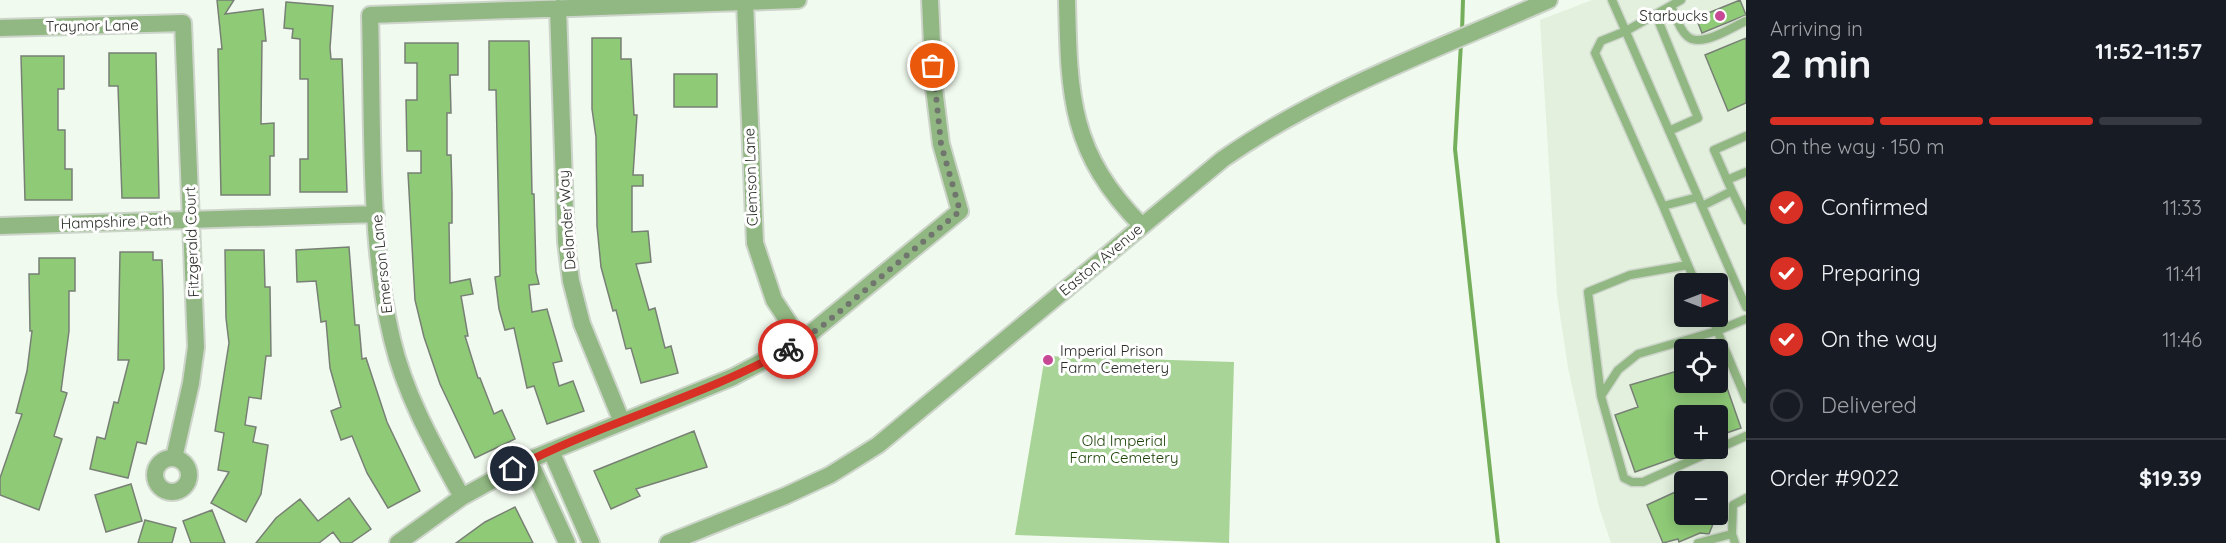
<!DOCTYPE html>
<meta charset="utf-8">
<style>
body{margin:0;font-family:Quicksand,sans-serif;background:#20242c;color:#f1f3f6;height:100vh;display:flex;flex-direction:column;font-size:22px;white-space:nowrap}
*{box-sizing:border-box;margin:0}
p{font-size:20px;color:#9ea1a6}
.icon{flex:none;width:33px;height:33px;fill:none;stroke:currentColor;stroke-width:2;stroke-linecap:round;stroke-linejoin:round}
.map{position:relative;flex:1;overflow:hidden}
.sheet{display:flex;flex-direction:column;background:#171b24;width:480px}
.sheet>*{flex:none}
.needle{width:39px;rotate:90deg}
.controls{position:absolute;left:1674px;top:273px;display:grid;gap:12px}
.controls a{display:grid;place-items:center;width:54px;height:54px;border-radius:6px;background:#171b24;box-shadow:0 3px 15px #0003;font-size:30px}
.pin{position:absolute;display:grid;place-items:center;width:51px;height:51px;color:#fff;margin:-26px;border:3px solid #fff;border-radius:50%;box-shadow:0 2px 6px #0007}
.courier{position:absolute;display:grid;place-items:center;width:60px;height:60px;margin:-30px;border:4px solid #d93025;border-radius:50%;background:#fff;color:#222;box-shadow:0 2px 8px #0007}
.summary em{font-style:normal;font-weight:800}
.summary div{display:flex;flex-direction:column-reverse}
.summary{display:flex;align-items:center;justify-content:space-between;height:102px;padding:0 24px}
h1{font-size:39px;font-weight:800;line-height:45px}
.bar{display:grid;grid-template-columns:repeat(4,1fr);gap:9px 6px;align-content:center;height:72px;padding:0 24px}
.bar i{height:8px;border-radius:4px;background:#363941}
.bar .selected{background:#d93025}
.bar p{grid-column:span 4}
.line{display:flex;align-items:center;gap:15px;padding:0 24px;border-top:2px solid #363941}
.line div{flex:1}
ol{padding:0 24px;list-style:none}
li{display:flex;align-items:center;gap:18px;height:66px}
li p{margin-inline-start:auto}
li .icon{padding:6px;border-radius:50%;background:#d93025;color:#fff;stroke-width:4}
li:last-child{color:#9ea1a6}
li i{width:33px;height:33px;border:3px solid #363941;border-radius:50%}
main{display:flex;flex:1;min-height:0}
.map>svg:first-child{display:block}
.built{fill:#e2f0dd;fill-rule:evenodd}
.green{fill:#a9d498}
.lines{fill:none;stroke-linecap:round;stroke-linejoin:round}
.stream{stroke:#75af5c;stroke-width:4}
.building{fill:#8fcb77;stroke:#788075;stroke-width:1.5}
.service-casing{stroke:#cdd5ca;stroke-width:11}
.minor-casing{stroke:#cdd5ca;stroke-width:20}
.tertiary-casing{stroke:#cdd5ca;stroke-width:20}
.service{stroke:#91b782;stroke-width:8}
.minor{stroke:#91b782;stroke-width:16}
.tertiary{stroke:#91b782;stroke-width:16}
.done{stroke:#70756d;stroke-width:6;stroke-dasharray:0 10.8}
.route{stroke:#d93025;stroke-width:8}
.poi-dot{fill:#c74894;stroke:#fff;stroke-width:2}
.labels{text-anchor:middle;stroke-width:6;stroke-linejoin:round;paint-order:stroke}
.poi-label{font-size:15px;fill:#2a2d28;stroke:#fff;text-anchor:end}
.street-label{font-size:15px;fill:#2a2d28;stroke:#fff}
.park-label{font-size:15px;fill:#1d4308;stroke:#fff}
</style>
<main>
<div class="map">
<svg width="1746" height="543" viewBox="0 0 1746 543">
<rect width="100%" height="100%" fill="#f1faee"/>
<path class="built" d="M1592 0H1746V543H1611L1599 507 1568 368 1557 295 1540 20ZM1684 284H1718V316H1684ZM1684 350H1718V382H1684ZM1684 416H1718V448H1684ZM1684 482H1718V514H1684Z"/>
<path class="green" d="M1045 356 1234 362 1229 543 1015 535Z"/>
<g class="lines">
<path class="stream" d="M1462 32 1463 0
M1461 43 1455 149 1498 543"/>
</g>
<path class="building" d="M217 0H234L225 14 263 9 266 41H262L261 124 274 123V156H270V195H221L218 49H222Z
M1740 0 1746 15 1702 33 1696 18Z
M286 2 333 6 330 48 331 59H342L347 192H300V159H308V79H300V39L292 38 293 29 284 28Z
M592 38H621V59H631L634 115H637L633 175H643V186H632V232L648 231 651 262 636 264 649 310 655 308 665 348 671 346 678 373 641 383 631 348 626 349 616 310 613 311 601 267 597 226 596 137 592 109Z
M1746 38V103L1728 111 1705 55Z
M489 41H529L532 194H534L536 272 539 284 529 285 532 312 547 309 562 361 553 363 559 386 573 381 584 411 547 424 534 386 527 388 514 328 505 330 499 309 495 277 500 276 496 90H489Z
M405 43H458V75H450L451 113H447V155H451L452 193V223H449L450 283 470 279 473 294 461 296 468 336H465L478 378H480L494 414 502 410 515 439 475 458 440 384 424 337 415 300 408 173H421V151H407L406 100H417V63H405Z
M109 53H156L159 198H122L118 86H109Z
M21 56H64V89H58V130H65V169H72V200H25Z
M674 74H717V107H674Z
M349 247 355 325H359L362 359 366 358 387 422 420 491 388 508 367 473 352 436 341 440 331 411 341 407 330 368 326 321 321 322 316 281 297 282 296 250Z
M225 250H264L265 287H270L271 356H266L261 399 249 397 245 425 256 427 253 442 268 445 261 494 246 522 211 503 229 472 218 470 224 433 215 431 229 343 226 318Z
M120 252H153V260H162L163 290 164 369 146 444 137 442 128 478 90 469 97 437 105 439 114 402 118 403 129 360H118Z
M39 258H75V291H69V331L61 391 67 393 54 436 62 439 39 510 0 495V478L22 414 16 413 27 371 32 331H30L29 274H39Z
M1684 369V382H1725L1741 428 1718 436V416H1684V448L1700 449 1635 472 1615 415 1638 407 1630 385Z
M694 431 707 467 636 489 640 496 611 509 594 471Z
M131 484 142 521 106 532 95 495Z
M1684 488V514H1704L1715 519 1709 534 1700 533 1679 542 1678 539 1663 543 1647 505Z
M349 498 371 529 351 543H341L333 532 319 543H256L276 518 300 499 318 521Z
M515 507 533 543H456L485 522Z
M212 510 225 543H191L183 521Z
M145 520 176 528 172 543H138Z"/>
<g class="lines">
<defs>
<path id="service" d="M1612 0 1746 307
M1681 0 1626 31 1601 41 1595 53 1663 206 1698 197
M1671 6C1675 15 1679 29 1687 36 1700 49 1732 27 1746 21
M1656 15 1698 118 1669 131
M1727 180 1746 172
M1732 191 1746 220
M1663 206 1696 284
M1702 206 1732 191 1714 150 1746 136
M1711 316 1746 399
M1746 319 1717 331 1638 354 1618 370 1601 396 1624 478 1632 482H1643L1746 436
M1601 396 1588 292 1630 275 1688 265
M1698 543 1732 534
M1735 543 1732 534 1733 505 1746 498"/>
<path id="minor" d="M1067 0C1069 97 1070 153 1142 226
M745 2 755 243 774 300 801 341
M558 8 566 242 571 281 582 324 622 422
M0 28 183 23 196 347 191 383 174 458
M0 226 376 214
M551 451 591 543
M155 475a17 17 0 1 1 34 0a17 17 0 1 1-34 0Z
M529 460 567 543
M462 497C434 446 405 395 392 339 368 240 373 117 370 15L798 0
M398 543 462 497 529 460 733 377 801 341 960 211 941 144 934 88 930 0"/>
<path id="tertiary" d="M668 543 785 496 830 475 878 445 1223 159C1322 90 1438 49 1549 0"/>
</defs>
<use href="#service" class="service-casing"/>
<use href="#minor" class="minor-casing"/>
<use href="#tertiary" class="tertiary-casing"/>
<use href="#service" class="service"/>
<use href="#minor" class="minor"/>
<use href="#tertiary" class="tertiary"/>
</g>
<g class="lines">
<path class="done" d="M788 349 821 327 960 211 941 144 933 66"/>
<path class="route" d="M513 469C602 422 701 398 788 349"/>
</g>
<g class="poi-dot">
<circle cx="1720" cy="16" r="6"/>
<circle cx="1048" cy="360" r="6"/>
</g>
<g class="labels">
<g class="poi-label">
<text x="1708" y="21">Starbucks</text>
<text x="1060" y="356" text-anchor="start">Imperial Prison<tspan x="1060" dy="17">Farm Cemetery</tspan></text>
</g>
<g class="street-label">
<text transform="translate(92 26) rotate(-1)" y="5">Traynor Lane</text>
<text transform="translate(751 177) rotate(-92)" y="5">Clemson Lane</text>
<text transform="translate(567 220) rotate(-94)" y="5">Delander Way</text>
<text transform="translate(116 222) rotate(-2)" y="5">Hampshire Path</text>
<text transform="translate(192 242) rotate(-92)" y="5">Fitzgerald Court</text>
<text transform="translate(1101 260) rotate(-40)" y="5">Easton Avenue</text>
<text transform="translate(382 264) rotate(-96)" y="5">Emerson Lane</text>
</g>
<g class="park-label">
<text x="1124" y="446">Old Imperial<tspan x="1124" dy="17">Farm Cemetery</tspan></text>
</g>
</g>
</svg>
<div class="controls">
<a><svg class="needle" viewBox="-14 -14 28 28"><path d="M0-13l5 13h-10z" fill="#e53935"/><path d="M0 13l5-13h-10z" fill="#9ea1a6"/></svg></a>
<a><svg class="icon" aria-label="locate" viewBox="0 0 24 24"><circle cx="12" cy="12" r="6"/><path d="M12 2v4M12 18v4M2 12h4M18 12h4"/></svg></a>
<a>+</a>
<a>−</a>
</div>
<div class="pin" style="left:933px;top:66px;background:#ea580c"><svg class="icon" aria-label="bag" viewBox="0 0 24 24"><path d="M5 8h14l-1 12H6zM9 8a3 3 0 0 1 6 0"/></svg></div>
<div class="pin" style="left:513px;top:469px;background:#1f2937"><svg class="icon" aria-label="home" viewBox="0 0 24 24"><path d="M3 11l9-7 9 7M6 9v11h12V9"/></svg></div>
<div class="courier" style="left:788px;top:349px"><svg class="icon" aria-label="bike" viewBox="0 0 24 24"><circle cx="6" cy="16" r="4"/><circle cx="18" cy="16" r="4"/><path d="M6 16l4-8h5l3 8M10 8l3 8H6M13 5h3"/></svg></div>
</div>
<section class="sheet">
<div class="summary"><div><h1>2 min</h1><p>Arriving in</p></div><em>11:52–11:57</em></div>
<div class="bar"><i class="selected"></i><i class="selected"></i><i class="selected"></i><i></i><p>On the way · 150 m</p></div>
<ol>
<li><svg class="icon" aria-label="check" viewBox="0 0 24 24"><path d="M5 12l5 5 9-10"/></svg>Confirmed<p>11:33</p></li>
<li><svg class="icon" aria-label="check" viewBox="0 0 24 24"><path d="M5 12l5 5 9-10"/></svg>Preparing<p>11:41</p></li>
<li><svg class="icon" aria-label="check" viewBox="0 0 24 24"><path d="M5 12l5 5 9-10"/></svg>On the way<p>11:46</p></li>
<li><i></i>Delivered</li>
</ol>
<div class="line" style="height:78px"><div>Order #9022</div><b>$19.39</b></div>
</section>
</main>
